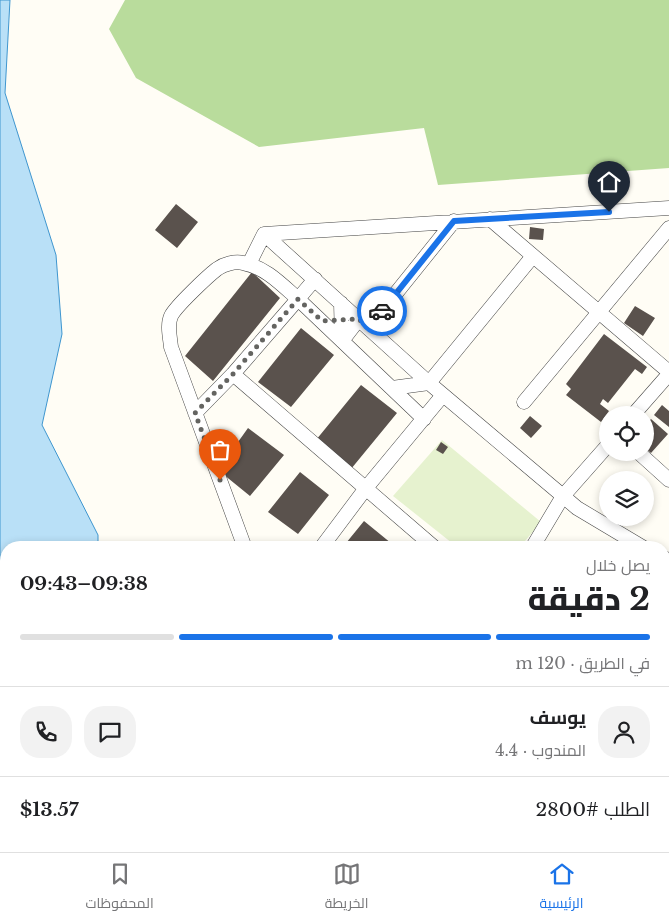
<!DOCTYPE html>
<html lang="ar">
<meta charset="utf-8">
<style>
body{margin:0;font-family:"Libre Baskerville",Cairo,serif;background:#f2f2f2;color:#202124;direction:rtl;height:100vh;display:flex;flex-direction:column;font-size:19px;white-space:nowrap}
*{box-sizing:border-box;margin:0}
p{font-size:16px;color:#757577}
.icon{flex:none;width:28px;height:28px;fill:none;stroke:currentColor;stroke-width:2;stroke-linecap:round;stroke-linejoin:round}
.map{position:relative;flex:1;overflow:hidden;direction:ltr}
.drawer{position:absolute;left:0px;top:541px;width:670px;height:311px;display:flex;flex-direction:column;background:#fff;border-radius:20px 20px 0 0;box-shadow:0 2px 8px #0003;direction:rtl}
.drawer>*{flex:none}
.fabs{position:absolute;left:599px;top:406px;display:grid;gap:10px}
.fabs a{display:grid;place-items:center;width:55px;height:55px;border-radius:50%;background:#fff;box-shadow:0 2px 8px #0003;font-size:25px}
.pin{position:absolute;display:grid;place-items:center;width:42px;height:42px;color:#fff;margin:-51px -21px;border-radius:50% 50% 50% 0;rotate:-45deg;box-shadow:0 0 5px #0007}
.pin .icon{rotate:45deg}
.courier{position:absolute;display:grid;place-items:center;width:50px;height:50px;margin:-25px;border:4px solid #1a73e8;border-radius:50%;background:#fff;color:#222;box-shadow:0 1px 6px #0007}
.headline em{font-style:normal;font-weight:800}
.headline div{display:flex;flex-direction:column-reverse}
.headline{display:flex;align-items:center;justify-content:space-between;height:85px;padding:0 20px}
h1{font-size:32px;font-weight:800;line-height:38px}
.bar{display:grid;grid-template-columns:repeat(4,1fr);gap:8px 5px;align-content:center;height:60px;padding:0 20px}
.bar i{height:6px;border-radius:4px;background:#e0e0e0}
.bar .active{background:#1a73e8}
.bar p{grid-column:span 4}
.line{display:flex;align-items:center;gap:12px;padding:0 20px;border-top:1px solid #e0e0e0}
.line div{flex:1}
.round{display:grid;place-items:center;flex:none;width:52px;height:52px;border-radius:20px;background:#f2f2f2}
.dock{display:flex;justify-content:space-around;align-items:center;height:70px;border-top:1px solid #e0e0e0;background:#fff;font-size:14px;color:#757577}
.dock a{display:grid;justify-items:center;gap:2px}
.dock .active{color:#1a73e8}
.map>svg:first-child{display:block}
.forest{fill:#b9dc9c}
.pitch{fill:#e6f2cf}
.water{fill:#b9e0f7;stroke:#3f96cf}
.building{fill:#5a524d}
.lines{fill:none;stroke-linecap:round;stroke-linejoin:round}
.street-casing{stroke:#444;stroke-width:15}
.street{stroke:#fff;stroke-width:14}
.done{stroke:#646461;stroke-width:5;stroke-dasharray:0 9}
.route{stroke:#1a73e8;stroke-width:6}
</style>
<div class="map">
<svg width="669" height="852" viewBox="0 0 669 852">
<rect width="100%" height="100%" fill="#fffdf5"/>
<path class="forest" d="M125 0H669V168L438 185 424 128 259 147 136 78 109 29Z"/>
<path class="pitch" d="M442 440 541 522 520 547H457L393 496Z"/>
<path class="water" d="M0 0H10L5 93 56 255 62 334 42 425 98 535V547L6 548V846H186L193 852H0Z"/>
<path class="building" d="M176 204 198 222 177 248 155 230Z
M530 227 544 229 543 240 529 239Z
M252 272 280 298 213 381 185 356Z
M635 306 655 318 643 336 624 323Z
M301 328 334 355 291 407 258 382Z
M604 334 647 367 642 374 635 369 608 403 603 399 600 404 609 411 601 422 566 395 571 389 566 384Z
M361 385 397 413 351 469 316 440Z
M662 405 669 411V427L654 415Z
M530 416 542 426 531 438 520 428Z
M651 419 668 434 651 453 645 448V425Z
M248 428 284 455 250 496 218 470Z
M441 442 448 447 443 454 436 450Z
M300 472 329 495 298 534 268 512Z
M364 521 397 548H342Z"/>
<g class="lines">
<defs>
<path id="street" d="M490 219 669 372
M264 234 429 383 563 496 577 508 644 548
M264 234 669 208
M249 264 264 234
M341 303 342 341 359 319
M368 328 454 221
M392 388 429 383 533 256
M524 402 669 228
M195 413 233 374
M633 415 669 374
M424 419 298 299 233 374 435 548
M638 452 669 480
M245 548 171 347C170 337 167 325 171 316 176 306 208 276 217 269 224 264 235 261 243 263 265 267 281 284 298 299L315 279
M321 548 366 488 443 395
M532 548 563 496 608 445
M664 558 669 561"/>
</defs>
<use href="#street" class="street-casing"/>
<use href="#street" class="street"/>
</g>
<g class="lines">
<path class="done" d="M220 480 195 413 233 374 298 299 322 321 359 319 368 328 382 311"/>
<path class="route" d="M382 311 454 221 609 212"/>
</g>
</svg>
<div class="fabs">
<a><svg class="icon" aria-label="locate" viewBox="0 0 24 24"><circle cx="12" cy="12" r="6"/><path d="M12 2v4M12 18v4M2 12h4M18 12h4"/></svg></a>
<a><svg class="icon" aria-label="layers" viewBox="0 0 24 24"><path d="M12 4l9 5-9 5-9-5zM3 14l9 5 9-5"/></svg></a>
</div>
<div class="pin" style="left:220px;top:480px;background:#ea580c"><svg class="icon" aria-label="bag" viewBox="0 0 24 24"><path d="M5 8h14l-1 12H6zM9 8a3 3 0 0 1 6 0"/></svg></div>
<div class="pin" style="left:609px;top:212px;background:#1f2937"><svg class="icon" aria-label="home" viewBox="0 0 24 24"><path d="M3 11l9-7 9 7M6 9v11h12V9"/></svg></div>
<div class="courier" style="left:382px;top:311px"><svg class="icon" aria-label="car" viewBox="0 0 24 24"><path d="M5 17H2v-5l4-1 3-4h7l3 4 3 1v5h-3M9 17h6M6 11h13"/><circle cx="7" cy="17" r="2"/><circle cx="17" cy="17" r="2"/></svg></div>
<section class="drawer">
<div class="headline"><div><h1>2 دقيقة</h1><p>يصل خلال</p></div><em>09:38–09:43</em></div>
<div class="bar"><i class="active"></i><i class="active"></i><i class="active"></i><i></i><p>في الطريق · 120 m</p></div>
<div class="line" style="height:90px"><a class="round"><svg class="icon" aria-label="person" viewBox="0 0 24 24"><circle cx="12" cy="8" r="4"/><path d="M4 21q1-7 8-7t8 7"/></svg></a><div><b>يوسف</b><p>المندوب · 4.4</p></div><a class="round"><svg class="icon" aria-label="chat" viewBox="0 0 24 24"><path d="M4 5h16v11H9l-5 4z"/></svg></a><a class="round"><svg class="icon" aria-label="phone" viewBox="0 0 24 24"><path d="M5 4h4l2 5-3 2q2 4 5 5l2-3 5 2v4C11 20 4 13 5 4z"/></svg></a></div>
<div class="line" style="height:65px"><div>الطلب #2800</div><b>$13.57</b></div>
</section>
</div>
<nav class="dock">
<a class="active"><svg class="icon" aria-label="home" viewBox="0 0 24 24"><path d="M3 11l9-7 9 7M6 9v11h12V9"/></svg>الرئيسية</a>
<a><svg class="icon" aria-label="map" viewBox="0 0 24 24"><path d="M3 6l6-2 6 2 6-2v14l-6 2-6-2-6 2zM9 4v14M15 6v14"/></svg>الخريطة</a>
<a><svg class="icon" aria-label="saved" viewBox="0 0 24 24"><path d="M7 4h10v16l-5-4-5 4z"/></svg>المحفوظات</a>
</nav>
